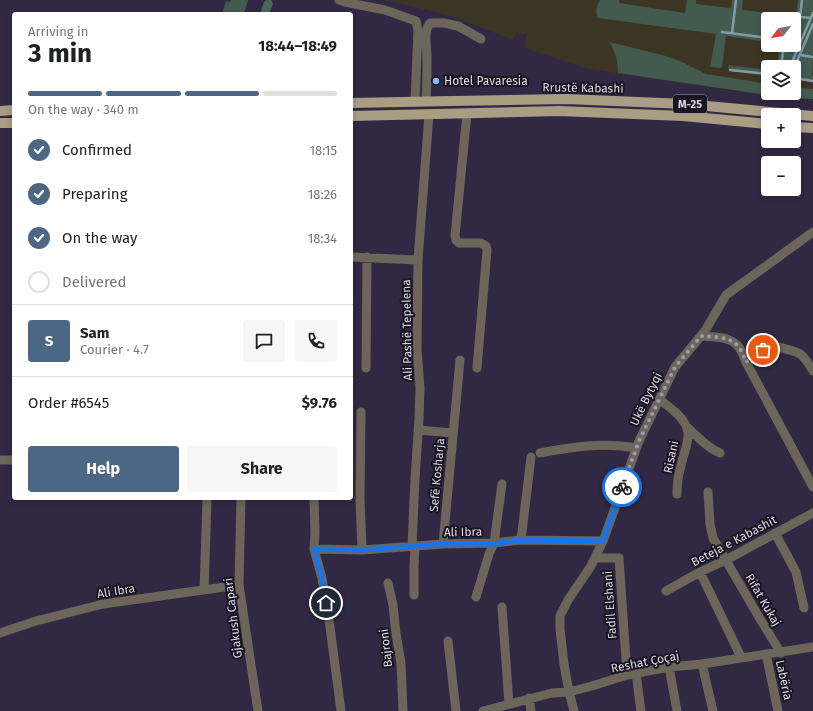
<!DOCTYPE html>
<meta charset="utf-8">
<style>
body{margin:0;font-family:"Fira Sans",sans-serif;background:#f6f6f6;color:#202124;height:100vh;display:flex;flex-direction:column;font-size:15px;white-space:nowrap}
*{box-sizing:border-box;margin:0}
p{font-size:13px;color:#757577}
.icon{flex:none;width:22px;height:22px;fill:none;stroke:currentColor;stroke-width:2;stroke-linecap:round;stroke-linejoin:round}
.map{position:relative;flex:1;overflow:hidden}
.sheet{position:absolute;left:12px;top:12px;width:341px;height:488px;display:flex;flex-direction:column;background:#fff;border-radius:4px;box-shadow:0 2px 6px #0003}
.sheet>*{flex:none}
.needle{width:26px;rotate:239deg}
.tools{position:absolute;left:761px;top:12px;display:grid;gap:8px}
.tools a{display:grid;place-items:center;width:40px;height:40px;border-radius:4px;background:#fff;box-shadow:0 2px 6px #0003;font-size:20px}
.pin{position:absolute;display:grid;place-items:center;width:34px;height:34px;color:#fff;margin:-17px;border:2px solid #fff;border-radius:50%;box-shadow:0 1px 4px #0007}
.courier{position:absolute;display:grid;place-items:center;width:40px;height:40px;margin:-20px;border:3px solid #1a73e8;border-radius:50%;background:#fff;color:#222;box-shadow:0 1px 5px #0007}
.head em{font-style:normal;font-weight:700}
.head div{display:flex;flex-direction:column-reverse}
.head{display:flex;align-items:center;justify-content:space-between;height:68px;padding:0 16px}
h1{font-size:26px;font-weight:700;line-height:30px}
.bar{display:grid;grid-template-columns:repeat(4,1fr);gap:6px 4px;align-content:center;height:48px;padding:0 16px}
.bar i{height:5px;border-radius:3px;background:#e0e0e0}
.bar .selected{background:#4c6784}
.bar p{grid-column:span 4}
.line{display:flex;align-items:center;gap:10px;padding:0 16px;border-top:1px solid #e0e0e0}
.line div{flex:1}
.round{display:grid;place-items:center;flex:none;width:42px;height:42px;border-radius:4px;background:#f6f6f6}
ol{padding:0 16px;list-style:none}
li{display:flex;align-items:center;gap:12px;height:44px}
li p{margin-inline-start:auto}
li .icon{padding:4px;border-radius:50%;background:#4c6784;color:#fff;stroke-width:4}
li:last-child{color:#757577}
li i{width:22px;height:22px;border:2px solid #e0e0e0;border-radius:50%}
.button{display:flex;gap:8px;margin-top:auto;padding:8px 16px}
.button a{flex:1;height:46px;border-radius:4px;background:#4c6784;color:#fff;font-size:16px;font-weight:700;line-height:46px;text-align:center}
.button a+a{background:#f6f6f6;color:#202124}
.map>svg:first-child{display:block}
.commercial{fill:#3d3524;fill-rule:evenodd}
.green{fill:#435a4e}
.forest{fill:#496857}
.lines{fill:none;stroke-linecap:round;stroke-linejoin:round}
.stream{stroke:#819ca8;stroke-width:2.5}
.minor{stroke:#6c665a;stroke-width:9}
.primary{stroke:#a99d83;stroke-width:10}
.done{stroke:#a09aae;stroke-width:4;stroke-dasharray:0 7.2}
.route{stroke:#1a73e8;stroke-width:5}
.poi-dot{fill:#81bdfa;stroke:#181520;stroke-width:1.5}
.labels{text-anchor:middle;stroke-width:4;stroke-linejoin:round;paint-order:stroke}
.shield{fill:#181520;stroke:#a09dac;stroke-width:1}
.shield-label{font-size:11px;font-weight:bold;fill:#dbd7e8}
.poi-label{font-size:12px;fill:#dbd7e8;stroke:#181520;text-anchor:start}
.street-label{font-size:12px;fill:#dbd7e8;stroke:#181520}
</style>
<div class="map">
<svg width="813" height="711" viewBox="0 0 813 711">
<rect width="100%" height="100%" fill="#312943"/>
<path class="commercial" d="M385 0H813V99L781 97 654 79 585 68 525 48 526 34 516 32 514 40 448 15ZM768 19H794V45H768ZM768 67H794V93H768Z"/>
<path class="green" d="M231 0H248L244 14H222L226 1 230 2Z
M600 0H619V3L685 13 687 0H696V4L731 8 732 0H743L742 10 796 16 798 0H813V61L812 76H813V82L794 79V67H777L780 45H794V19H768V42L726 36 722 67 721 68 710 67 716 34 598 18C595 12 596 6 600 0Z
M609 42 666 56 682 62 706 74 768 84V93H794V87L813 89V99L781 97 618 73C618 61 616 52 609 42Z
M729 65 768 70V76L730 71 728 67Z"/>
<path class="forest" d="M267 0H271L273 4 269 14H260L264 2Z"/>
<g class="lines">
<path class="stream" d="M802 0 800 17 811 18
M722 32 768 38
M732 33 736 0
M800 55 813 57
M781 67 784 45
M790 67 813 13
M794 68 813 24
M730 70 768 74
M794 78 813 81"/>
<path class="minor" d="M339 0 345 2 385 10 416 21 418 30 415 102
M426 101C427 87 427 72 427 57 427 46 423 32 430 23H444L458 26 481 39
M467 113 455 236 456 240 459 243H481L486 246 487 250 477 368
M351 257 418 260
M701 336C713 337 728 336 737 345 742 350 744 357 746 362L813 487
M746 362C752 358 763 349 770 347 773 346 779 347 782 348 801 352 803 354 813 371
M366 368 367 257
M659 399C669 407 686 418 688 432 689 443 683 455 681 466 678 475 677 485 677 494
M361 412 360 499 362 550
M686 426C697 436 706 447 720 453
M418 430 453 433
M540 453C571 447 604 442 636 448
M0 460H14
M708 492 710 524 713 538 760 619 781 653
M241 498 239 585 258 711
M314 498 315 533 314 549 322 578 330 627 341 711
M775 533 796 572 804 608
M520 540 522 532 531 457
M443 544 460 360
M412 546 415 479 419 419 420 388 417 349 418 260 429 114
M314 549 362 550 443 544 494 543 520 540 603 541
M595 558H619L627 675
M700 572 741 657
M388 583 393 605 396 634 401 663 403 711
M204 590 206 531 207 498
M666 591 700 572 726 560 813 513
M414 595V567L415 546
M476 597 489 554 494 543 502 484
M502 607 509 704
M0 633 36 621 103 604 239 585
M448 641 456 711
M766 654 778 711
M702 664 713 711
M669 667 677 711
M636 673 641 711
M529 698 531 711
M483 711 552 693 569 692 592 686 627 675 669 667 702 664 813 647
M574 711 569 692 564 664 560 629V616L568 600 591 566 603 541 639 441 675 367 705 331 726 295 813 232"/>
<path class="primary" d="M351 103 452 101 566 99 686 104 813 116
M0 111 14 110
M351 116 559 111 683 116 768 124
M0 123H14
M794 127 813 128"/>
</g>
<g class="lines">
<path class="done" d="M622 487 639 441 675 367 701 336C713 337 728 336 737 345 742 350 744 357 746 362L763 350"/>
<path class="route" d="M326 603 322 578 314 549 362 550 443 544H494L520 540 603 541 622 487"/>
</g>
<circle class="poi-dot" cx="436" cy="81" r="4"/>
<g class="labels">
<rect class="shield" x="673" y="95" width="34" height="18" rx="3"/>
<g class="shield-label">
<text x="690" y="108">M-25</text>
</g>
<g class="poi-label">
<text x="444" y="85">Hotel Pavaresia</text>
</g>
<g class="street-label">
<text transform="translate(583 88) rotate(1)" y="4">Rrustë Kabashi</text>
<text transform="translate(407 330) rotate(-91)" y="4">Ali Pashë Tepelena</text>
<text transform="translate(646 399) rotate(-64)" y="4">Ukë Bytyqi</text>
<text transform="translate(671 457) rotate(-78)" y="4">Risani</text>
<text transform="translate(437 475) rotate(-85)" y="4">Sefë Kosharja</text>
<text transform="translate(463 532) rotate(-1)" y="4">Ali Ibra</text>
<text transform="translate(734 541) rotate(-28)" y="4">Beteja e Kabashit</text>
<text transform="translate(116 591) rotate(-9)" y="4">Ali Ibra</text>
<text transform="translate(763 600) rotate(60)" y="4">Rifat Kukaj</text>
<text transform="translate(610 605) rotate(-94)" y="4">Fadil Elshani</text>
<text transform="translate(233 618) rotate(-97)" y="4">Gjakush Capari</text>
<text transform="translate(386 648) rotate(-97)" y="4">Bajroni</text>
<text transform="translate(645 662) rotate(-11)" y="4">Reshat Çoçaj</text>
<text transform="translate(784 680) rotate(78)" y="4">Labëria</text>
</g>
</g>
</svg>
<div class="tools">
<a><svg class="needle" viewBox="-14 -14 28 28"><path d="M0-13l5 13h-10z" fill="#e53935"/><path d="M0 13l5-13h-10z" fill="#757577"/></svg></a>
<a><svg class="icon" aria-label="layers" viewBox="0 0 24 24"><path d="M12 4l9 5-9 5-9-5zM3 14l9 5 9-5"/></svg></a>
<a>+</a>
<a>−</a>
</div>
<div class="pin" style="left:763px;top:350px;background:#ea580c"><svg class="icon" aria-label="bag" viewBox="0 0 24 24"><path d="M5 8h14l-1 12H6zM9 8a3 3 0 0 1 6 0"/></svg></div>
<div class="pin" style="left:326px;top:603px;background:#1f2937"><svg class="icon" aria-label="home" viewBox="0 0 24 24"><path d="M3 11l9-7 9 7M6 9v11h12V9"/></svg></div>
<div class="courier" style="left:622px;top:487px"><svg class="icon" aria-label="bike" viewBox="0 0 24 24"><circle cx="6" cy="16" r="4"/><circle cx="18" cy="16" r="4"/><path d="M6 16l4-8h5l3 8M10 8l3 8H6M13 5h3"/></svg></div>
<section class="sheet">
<div class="head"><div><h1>3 min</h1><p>Arriving in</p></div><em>18:44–18:49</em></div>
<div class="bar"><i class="selected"></i><i class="selected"></i><i class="selected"></i><i></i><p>On the way · 340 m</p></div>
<ol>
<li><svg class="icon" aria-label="check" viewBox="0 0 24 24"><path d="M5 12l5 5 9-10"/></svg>Confirmed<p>18:15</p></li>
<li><svg class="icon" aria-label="check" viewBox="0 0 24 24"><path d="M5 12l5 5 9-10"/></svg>Preparing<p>18:26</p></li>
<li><svg class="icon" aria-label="check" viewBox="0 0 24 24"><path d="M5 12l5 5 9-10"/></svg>On the way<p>18:34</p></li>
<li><i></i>Delivered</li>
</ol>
<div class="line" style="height:72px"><b class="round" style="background:#4c6784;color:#fff">S</b><div><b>Sam</b><p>Courier · 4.7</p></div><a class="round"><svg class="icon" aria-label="chat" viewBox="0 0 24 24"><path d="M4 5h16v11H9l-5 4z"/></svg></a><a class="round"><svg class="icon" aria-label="phone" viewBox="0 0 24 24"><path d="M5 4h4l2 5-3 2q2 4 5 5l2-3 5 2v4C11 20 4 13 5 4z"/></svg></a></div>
<div class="line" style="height:52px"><div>Order #6545</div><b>$9.76</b></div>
<div class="button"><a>Help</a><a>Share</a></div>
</section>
</div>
